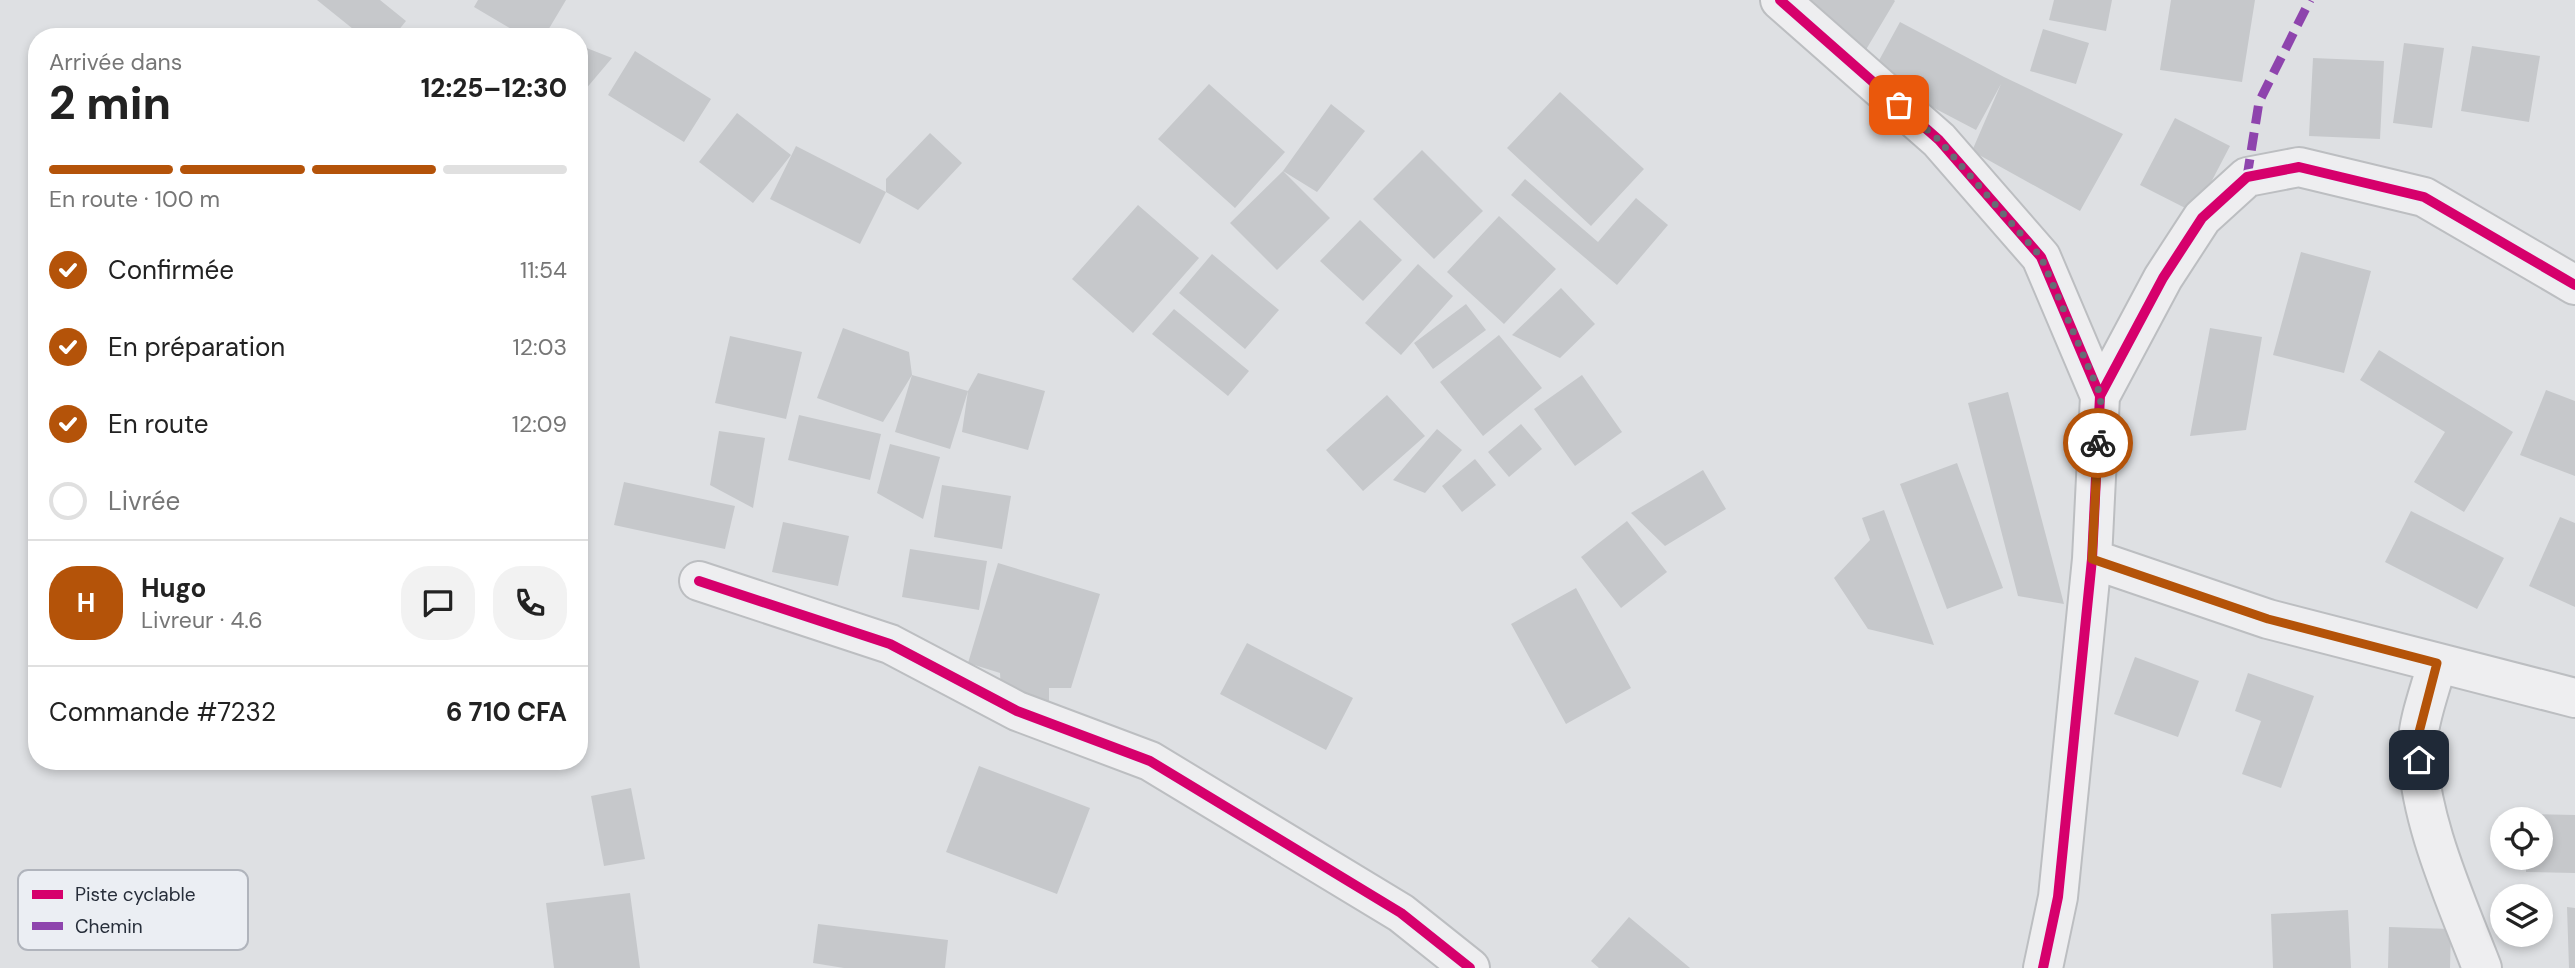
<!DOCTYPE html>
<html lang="fr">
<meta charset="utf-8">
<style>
body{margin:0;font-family:"DM Sans",sans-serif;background:#f2f2f2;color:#222;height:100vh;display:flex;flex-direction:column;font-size:26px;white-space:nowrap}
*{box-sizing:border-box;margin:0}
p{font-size:23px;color:#767676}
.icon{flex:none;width:38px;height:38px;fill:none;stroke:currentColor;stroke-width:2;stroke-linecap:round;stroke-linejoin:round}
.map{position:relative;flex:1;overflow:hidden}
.side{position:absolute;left:28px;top:28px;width:560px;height:742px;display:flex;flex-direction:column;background:#fff;border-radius:28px;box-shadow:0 4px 10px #0003}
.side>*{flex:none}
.controls{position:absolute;left:2490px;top:807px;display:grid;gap:14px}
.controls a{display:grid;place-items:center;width:63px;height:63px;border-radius:50%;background:#fff;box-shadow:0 4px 10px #0003;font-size:35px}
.pin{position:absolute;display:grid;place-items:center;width:60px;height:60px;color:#fff;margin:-30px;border-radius:14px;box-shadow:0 4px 10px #0006}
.courier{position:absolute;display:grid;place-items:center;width:70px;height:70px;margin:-35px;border:5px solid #b45309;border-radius:50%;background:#fff;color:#222;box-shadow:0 2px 9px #0007}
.headline em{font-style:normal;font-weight:800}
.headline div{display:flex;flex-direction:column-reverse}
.headline{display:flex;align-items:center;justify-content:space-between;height:119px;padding:0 21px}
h1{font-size:46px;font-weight:800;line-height:52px}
.bar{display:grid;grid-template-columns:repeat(4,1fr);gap:10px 7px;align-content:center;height:84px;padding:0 21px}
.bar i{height:9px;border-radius:5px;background:#e0e0e0}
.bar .current{background:#b45309}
.bar p{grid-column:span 4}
.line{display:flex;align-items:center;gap:18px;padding:0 21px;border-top:2px solid #e0e0e0}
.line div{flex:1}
.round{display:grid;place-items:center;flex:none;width:74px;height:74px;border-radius:28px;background:#f2f2f2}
ol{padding:0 21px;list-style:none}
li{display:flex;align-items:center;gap:21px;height:77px}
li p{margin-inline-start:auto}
li .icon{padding:7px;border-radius:50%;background:#b45309;color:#fff;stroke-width:4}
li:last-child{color:#767676}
li i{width:38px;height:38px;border:4px solid #e0e0e0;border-radius:50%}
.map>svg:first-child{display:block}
.building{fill:#c6c8cb}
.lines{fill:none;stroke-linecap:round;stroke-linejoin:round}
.minor-casing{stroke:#bcbec1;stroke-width:42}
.minor{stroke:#eeeef0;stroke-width:38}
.quiet{stroke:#8e44ad;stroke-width:9;stroke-dasharray:18 9;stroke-linecap:butt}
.cycleway-casing{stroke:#ebeef3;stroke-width:15}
.cycleway{stroke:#d6006c;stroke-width:10}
.done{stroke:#676c75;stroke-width:7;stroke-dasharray:0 12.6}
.route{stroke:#b45309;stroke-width:9}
.key{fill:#ebeef3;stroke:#b0b4bc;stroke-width:2}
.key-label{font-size:19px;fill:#272e3a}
</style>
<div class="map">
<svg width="2575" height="968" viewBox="0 0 2575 968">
<rect width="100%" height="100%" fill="#dee0e3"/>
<path class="building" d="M317 0H380L406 21 393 37H363Z
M478 0H566L544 37H525L474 7Z
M1799 0H1894L1895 1 1864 53Z
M2054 0H2112L2106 31 2049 20Z
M2171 0H2255L2242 82 2160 70Z
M1900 22 2004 77 2123 134 2080 211 1972 151 2001 84 1976 130 1871 75Z
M2043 29 2089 43 2076 84 2030 71Z
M2404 43 2444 48 2432 128 2393 123Z
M579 45 612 58 579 97Z
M2472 46 2540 56 2529 122 2461 111Z
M635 51 711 99 684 142 608 95Z
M2313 58 2384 61 2380 139 2309 136Z
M1209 84 1285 152 1235 208 1158 139Z
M1560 92 1644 169 1591 226 1507 148Z
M1331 104 1365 131 1317 192 1283 171Z
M737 113 791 155 753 203 699 162Z
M2175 118 2230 146 2195 213 2140 185Z
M930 133 962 163 918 210 886 192V179Z
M796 146 886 192 860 244 770 199Z
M1422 150 1483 211 1434 259 1373 199Z
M1283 171 1330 218 1277 270 1230 223Z
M1525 179 1598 242 1636 198 1668 225 1617 285 1511 195Z
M1138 205 1199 258 1133 333 1072 279Z
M1499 216 1556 269 1504 324 1447 272Z
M1360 220 1402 260 1363 301 1320 261Z
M2301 252 2371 271 2344 373 2273 355Z
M1212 254 1279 310 1245 349 1179 293Z
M1418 264 1453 296 1401 355 1365 323Z
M1561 288 1595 324 1560 358 1512 335Z
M1466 304 1486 330 1433 369 1414 343Z
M1174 309 1249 371 1228 396 1152 334Z
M843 328 909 352 912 375 883 422 817 398Z
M2210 328 2262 337 2246 430 2190 436Z
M1499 335 1542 388 1483 436 1440 382Z
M730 336 802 352 786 419 715 403Z
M2379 350 2513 432 2464 512 2414 482 2445 432 2360 380Z
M978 373 1045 391 1028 450 962 432 968 391Z
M912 375 968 391 950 449 895 432Z
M1582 375 1622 432 1575 466 1534 409Z
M2546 390 2575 401V476L2520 455Z
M2008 392 2064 604 2018 596 1968 403Z
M1387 395 1425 436 1363 491 1326 450Z
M799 415 881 434 870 480 788 460Z
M1521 424 1542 449 1509 477 1488 452Z
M1437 429 1462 450 1425 493 1393 480Z
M719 431 765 438 753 508 710 485Z
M890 444 940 457 923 519 877 493Z
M1475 459 1496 485 1462 512 1442 486Z
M1957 463 2003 588 1947 609 1900 484Z
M1703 470 1726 509 1665 546 1631 513Z
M624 482 735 506 725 549 614 525Z
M942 485 1011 496 1002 549 934 537Z
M1884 510 1934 645 1868 629 1834 578 1870 540 1862 518Z
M2411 511 2504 558 2477 609 2385 562Z
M2560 517 2575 523V607L2529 586Z
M1627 521 1667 572 1621 608 1581 557Z
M783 522 849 536 838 586 772 572Z
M910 549 987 561 979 610 902 597Z
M998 563 1100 594 1071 688H1049V702L1001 690 1000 673 968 663Z
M1576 588 1631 688 1566 724 1511 624Z
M1247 643 1353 698 1326 750 1220 694Z
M2135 657 2199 681 2178 737 2114 714Z
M2248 673 2314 696 2281 788 2242 774 2261 721 2235 711Z
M979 766 1090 808 1057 894 946 852Z
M631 788 645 859 604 866 591 796Z
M2527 814 2575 815V873L2526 872V858H2541V819H2527Z
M630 893 640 968H554L546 903Z
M2567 907 2575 908V968H2569Z
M2348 910 2351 968H2273L2271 914Z
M1629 917 1690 968H1599L1591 961Z
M818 924 948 940 945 968H844L813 963Z
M2389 927 2451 929 2450 968H2388Z"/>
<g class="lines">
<defs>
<path id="minor" d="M1780 0 1939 140 2041 257 2100 396 2092 559 2058 897 2043 968
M2100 396 2163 278 2202 218 2247 177 2299 167 2424 197 2575 285
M2092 559 2268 619 2575 698
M699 581 890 644 1017 711 1150 761 1401 913 1470 968
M2437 663C2432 685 2418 720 2418 742 2415 812 2457 903 2482 968"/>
</defs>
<use href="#minor" class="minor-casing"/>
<use href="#minor" class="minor"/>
<path class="quiet" d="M2247 177 2259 102 2310 0"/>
<defs>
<path id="cycleway" d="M1780 0 1939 140 2041 257 2100 396 2092 559 2058 897 2043 968
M2100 396 2163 278 2202 218 2247 177 2299 167 2424 197 2575 285
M699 581 890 644 1017 711 1150 761 1401 913 1470 968"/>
</defs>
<use href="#cycleway" class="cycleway-casing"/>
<use href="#cycleway" class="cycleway"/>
</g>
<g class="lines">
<path class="done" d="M1899 105 1939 140 2041 257 2101 396 2098 443"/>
<path class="route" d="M2098 443 2092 559 2268 619 2437 663 2417 740 2419 760"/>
</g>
<rect x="18" y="870" width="230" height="80" rx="10" class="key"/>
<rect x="32" y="890" width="31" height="9" fill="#d6006c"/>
<rect x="32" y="922" width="31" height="8" fill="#8e44ad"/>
<g class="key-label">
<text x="75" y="901">Piste cyclable</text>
<text x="75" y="933">Chemin</text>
</g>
</svg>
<div class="controls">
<a><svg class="icon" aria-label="locate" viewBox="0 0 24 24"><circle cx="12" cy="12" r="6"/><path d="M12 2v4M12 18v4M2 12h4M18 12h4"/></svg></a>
<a><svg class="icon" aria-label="layers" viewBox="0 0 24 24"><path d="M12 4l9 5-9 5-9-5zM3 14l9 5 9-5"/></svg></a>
</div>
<div class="pin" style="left:1899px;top:105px;background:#ea580c"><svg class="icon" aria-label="bag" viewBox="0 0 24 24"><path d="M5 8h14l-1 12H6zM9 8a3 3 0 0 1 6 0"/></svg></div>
<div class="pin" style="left:2419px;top:760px;background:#1f2937"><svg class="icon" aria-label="home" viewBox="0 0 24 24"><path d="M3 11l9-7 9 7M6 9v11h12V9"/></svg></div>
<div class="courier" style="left:2098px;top:443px"><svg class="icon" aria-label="bike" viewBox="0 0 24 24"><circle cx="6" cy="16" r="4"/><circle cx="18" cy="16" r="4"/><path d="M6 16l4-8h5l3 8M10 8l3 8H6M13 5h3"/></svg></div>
<section class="side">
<div class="headline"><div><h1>2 min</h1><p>Arrivée dans</p></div><em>12:25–12:30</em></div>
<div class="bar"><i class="current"></i><i class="current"></i><i class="current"></i><i></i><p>En route · 100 m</p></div>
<ol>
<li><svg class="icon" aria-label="check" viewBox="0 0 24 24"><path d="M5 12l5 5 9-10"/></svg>Confirmée<p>11:54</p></li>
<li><svg class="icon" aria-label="check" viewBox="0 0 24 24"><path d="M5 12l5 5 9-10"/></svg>En préparation<p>12:03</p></li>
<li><svg class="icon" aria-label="check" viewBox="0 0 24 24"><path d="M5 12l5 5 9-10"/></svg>En route<p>12:09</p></li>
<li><i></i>Livrée</li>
</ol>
<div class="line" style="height:126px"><b class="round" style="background:#b45309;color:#fff">H</b><div><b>Hugo</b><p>Livreur · 4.6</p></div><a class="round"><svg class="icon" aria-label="chat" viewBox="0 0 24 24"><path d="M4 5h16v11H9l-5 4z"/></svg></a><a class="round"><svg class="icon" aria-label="phone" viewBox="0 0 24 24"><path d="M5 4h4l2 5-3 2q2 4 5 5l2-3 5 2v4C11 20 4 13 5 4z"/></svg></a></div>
<div class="line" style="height:91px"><div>Commande #7232</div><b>6 710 CFA</b></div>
</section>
</div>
